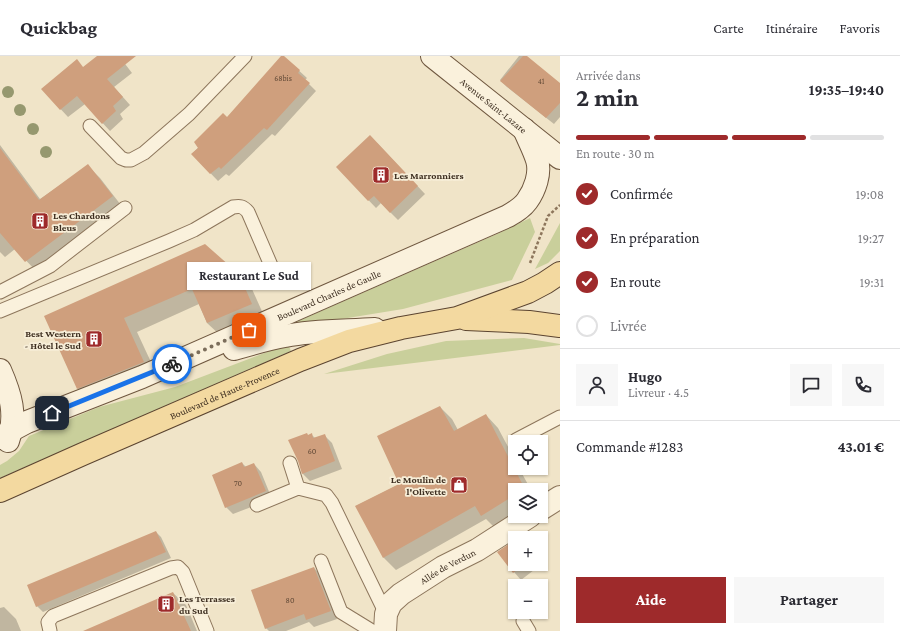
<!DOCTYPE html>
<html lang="fr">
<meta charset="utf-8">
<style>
body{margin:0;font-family:"Crimson Pro",serif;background:#f7f7f7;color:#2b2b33;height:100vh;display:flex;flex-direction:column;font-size:15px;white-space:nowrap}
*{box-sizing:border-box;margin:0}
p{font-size:13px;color:#7c7c81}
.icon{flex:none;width:22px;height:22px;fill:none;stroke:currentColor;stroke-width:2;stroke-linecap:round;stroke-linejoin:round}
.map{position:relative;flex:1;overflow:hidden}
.panel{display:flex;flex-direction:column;background:#fff;width:340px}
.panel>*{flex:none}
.buttons{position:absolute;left:508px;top:379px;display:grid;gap:8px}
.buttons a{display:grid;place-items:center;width:40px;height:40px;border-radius:0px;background:#fff;box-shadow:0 1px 3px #0004;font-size:20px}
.pin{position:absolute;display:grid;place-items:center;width:34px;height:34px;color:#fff;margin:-17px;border-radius:8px;box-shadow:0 2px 6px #0006}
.courier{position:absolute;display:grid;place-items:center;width:40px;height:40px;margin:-20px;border:3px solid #1a73e8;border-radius:50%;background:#fff;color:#222;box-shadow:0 1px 5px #0007}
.bubble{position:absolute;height:28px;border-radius:0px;background:#fff;box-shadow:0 1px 3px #0004;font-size:13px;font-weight:700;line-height:28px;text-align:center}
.summary em{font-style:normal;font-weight:700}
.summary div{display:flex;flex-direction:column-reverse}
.summary{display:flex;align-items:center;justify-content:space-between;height:68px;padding:0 16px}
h1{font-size:26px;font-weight:700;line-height:30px}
.bar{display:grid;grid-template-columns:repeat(4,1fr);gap:6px 4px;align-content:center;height:48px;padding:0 16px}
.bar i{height:5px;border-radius:3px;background:#e1e1e2}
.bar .active{background:#9e2a2b}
.bar p{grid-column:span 4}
.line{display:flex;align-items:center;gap:10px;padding:0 16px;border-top:1px solid #e1e1e2}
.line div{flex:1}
.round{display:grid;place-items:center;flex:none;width:42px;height:42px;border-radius:0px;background:#f7f7f7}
ol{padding:0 16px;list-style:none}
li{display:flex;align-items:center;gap:12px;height:44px}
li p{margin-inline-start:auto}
li .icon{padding:4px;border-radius:50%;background:#9e2a2b;color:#fff;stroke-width:4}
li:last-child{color:#7c7c81}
li i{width:22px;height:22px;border:2px solid #e1e1e2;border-radius:50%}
.action{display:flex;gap:8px;margin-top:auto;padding:8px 16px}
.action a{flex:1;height:46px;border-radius:0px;background:#9e2a2b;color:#fff;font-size:16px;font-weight:700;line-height:46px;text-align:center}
.action a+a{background:#f7f7f7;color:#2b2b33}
header{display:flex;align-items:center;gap:24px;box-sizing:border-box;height:56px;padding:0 20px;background:#fff;border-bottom:1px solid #e1e1e2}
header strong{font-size:19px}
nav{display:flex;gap:22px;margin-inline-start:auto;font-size:14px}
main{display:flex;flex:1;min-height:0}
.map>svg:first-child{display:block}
.green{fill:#c9cf9b}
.shadow{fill:#0003}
.building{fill:#cf9f7d}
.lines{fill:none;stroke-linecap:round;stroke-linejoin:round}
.lane-casing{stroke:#8d765c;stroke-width:15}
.street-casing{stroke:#8d765c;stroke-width:24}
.secondary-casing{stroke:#6f573f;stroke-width:24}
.primary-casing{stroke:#5b4430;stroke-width:24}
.path{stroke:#8d765c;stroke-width:2.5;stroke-dasharray:3 2;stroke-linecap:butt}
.lane{stroke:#faf1dc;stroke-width:13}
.street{stroke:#faf1dc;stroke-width:22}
.secondary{stroke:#faf1dc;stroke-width:22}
.primary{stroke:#f3d9a0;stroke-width:22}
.tree{fill:#96986f}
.done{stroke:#7c6e5b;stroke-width:4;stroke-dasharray:0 7.2}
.route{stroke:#1a73e8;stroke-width:5}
.labels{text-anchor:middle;stroke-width:3.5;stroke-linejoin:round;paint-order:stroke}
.number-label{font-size:8px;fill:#624a37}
.street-label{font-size:10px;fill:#3d2e20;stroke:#f7eed8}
.poi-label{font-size:10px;font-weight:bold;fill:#3d2e20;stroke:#f7eed8;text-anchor:start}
</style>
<header>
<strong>Quickbag</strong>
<nav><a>Carte</a><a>Itinéraire</a><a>Favoris</a></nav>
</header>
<main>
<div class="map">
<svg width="560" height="575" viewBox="0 0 560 575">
<rect width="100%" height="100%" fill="#f0e4c8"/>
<path class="green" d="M530 162 535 176 512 224 403 253 280 273 497 178Z
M560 167V195L548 207 535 213Z
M524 282 560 288V289L324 318 387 298 446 285Z
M288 288 291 295 0 422V409L7 405 19 395 29 380 99 351 175 331Z"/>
<path class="shadow" d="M99 0H119L132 17 114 31 130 49 120 58 123 63 110 75 85 48 68 61 42 33 84 12Z
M283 0 307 22 305 24 316 35 275 80 272 78 229 120 226 118 218 125 192 98 227 62Z
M519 0H526L560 28V61L554 68 507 31 500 24Z
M377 87 425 138 398 164 381 147 376 152 337 111Z
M0 89 40 143 88 110 100 122 124 153 38 217 15 193 5 201 0 196Z
M238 219 252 233 265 262 221 280 207 267 199 248 137 276 157 319 91 346 78 333 46 261Z
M440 351 452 363 458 374 486 359 498 372 515 404V412H519L531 434H515V459L494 471 486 463 396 514 384 502 356 450 400 428Z
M311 378 316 383 324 379 332 387 342 413 310 425 303 418 299 404 308 380Z
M242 407 246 411 254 408 261 416 272 443 233 458 226 451Z
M156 476 161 481 171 502 43 556 37 550Z
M526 478 530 482H521Z
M515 486V508H541V496L547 504 521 524 514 516 499 497Z
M314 512 321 519 337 563 314 571 309 566 286 575H269L266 572Z
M173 537 186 549 197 575H85Z
M4 551 16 563 21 575H0V552Z"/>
<path class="building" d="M97 0H136L107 23 123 41 113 50 116 55 102 68 77 40 60 54 41 33 77 3 83 11Z
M281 0H284L300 14 298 17 310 27 267 74 264 72 221 113 219 111 210 118 191 98 198 92 194 86 223 57 227 61Z
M523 0H527L560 27V47L546 62 500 25Z
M370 79 418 130 390 157 374 140 368 145 336 111Z
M0 92 39 144 88 108 113 140 25 206 0 177Z
M205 188 239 218 252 248 207 267 192 233 124 262 144 306 77 333 44 260Z
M440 350 454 375 486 358 525 433 515 434V439L481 460 475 450 383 502 355 450 399 428 377 380Z
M307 377 308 379 312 377 313 382 325 378 335 405 302 418 298 405 288 384Z
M242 406 244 411 254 407 266 435 225 452 212 419Z
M156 475 166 496 36 551 27 529Z
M515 484V508H525L513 517 497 496Z
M314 511 331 555 306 564 304 558 265 573 251 534Z
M173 536 191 575H83Z"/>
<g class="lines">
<defs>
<path id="lane" d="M90 70 121 102 126 104H131L144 97 189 58 245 0
M0 236 50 210 125 152
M0 255 169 185 194 174 233 151C240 150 243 150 248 156L276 221
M516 384 560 361
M290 407 298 432
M257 449 298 432 326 439 332 447 386 558
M321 505 341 556 372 575
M523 565 529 575
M50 575 48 566 53 560 171 512 178 511 183 516 207 575"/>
<g id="street">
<path d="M541 453 560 441"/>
<path id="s1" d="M385 575 386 558 391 547 401 538 443 511 477 494 530 460"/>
</g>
<g id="secondary">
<path id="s2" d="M432 0 560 102"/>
<path d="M234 293C251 288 268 283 285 280 315 274 345 275 375 273"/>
<path d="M0 314C11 339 17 359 8 385"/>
<path id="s3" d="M0 382 12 374 27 366 142 321 508 160C515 156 522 152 527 145 535 134 541 117 537 104 534 94 528 83 524 73"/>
</g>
<g id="primary">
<path d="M466 263 529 266 560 270"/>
<path id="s4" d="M0 435 83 398 300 304 349 285 401 272 457 262 528 236 545 227 560 217"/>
</g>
</defs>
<use href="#lane" class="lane-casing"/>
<use href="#street" class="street-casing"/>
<use href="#secondary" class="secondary-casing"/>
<use href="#primary" class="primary-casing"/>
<path class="path" d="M530 207 548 160 560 149"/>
<use href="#lane" class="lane"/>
<use href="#street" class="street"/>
<use href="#secondary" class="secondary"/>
<use href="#primary" class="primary"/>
</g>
<g class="tree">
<circle cx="8" cy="36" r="6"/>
<circle cx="20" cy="54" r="6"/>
<circle cx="33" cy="73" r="6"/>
<circle cx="46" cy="96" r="6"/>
</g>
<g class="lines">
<path class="done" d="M172 308 249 274"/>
<path class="route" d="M52 357 172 308"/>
</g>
<defs>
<symbol id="building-square" viewBox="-11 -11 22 22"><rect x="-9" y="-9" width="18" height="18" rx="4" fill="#9e2a2b" stroke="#f7eed8"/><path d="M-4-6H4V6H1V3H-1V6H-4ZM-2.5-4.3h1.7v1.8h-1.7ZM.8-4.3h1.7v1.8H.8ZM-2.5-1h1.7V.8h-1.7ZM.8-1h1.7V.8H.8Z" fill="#fff"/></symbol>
<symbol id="shop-square" viewBox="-11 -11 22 22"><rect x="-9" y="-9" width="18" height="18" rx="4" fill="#9e2a2b" stroke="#f7eed8"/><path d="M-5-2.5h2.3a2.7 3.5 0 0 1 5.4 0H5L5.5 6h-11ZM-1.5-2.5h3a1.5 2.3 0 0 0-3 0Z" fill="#fff"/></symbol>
</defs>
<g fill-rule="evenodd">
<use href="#building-square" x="371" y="109" width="20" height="20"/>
<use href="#building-square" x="30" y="155" width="20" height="20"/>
<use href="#building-square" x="84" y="273" width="20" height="20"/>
<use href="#shop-square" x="449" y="419" width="20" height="20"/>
<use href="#building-square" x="156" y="538" width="20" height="20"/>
</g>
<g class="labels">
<g class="number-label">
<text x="283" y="25">68bis</text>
<text x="541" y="28">41</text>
<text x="312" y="398">60</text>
<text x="238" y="430">70</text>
<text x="290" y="547">80</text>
</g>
<g class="street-label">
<text dy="4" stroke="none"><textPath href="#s2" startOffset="79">Avenue Saint-Lazare</textPath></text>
<text dy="4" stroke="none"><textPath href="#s3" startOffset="359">Boulevard Charles de Gaulle</textPath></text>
<text dy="4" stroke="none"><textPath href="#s4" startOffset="245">Boulevard de Haute-Provence</textPath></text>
<text dy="4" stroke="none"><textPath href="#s1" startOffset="97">Allée de Verdun</textPath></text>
</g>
<g class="poi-label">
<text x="394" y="123">Les Marronniers</text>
<text x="53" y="163">Les Chardons<tspan x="53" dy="12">Bleus</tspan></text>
<text x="81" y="281" text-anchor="end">Best Western<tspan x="81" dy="12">- Hôtel le Sud</tspan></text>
<text x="446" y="427" text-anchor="end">Le Moulin de<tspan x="446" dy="12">l'Olivette</tspan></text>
<text x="179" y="546">Les Terrasses<tspan x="179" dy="12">du Sud</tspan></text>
</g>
</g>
</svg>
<div class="buttons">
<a><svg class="icon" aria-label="locate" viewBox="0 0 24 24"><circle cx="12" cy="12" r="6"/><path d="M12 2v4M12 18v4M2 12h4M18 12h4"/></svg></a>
<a><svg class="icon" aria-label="layers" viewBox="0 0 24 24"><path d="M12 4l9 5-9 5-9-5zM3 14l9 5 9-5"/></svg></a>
<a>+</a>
<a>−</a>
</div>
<div class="pin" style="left:249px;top:274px;background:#ea580c"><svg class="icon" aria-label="bag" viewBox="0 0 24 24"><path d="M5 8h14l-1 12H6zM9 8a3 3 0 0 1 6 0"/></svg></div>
<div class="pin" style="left:52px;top:357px;background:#1f2937"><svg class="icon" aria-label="home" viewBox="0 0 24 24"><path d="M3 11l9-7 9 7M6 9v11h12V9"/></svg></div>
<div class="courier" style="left:172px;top:308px"><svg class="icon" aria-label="bike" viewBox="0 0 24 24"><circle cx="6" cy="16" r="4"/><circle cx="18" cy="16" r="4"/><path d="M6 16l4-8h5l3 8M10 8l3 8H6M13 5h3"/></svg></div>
<div class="bubble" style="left:187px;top:206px;width:124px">Restaurant Le Sud</div>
</div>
<section class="panel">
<div class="summary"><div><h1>2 min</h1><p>Arrivée dans</p></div><em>19:35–19:40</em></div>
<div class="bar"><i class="active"></i><i class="active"></i><i class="active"></i><i></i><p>En route · 30 m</p></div>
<ol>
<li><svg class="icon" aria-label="check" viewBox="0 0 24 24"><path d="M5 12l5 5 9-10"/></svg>Confirmée<p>19:08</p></li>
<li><svg class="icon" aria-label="check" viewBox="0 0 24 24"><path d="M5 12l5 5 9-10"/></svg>En préparation<p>19:27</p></li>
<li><svg class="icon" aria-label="check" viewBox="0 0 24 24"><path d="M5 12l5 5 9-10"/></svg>En route<p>19:31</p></li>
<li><i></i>Livrée</li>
</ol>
<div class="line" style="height:72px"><a class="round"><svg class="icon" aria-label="person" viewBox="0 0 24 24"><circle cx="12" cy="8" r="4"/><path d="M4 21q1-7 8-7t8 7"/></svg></a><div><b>Hugo</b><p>Livreur · 4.5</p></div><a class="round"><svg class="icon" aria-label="chat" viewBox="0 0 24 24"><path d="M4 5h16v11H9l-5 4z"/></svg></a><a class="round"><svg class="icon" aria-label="phone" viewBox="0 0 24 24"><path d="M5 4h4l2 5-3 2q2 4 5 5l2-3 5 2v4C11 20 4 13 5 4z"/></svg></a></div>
<div class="line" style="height:52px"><div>Commande #1283</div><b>43.01 €</b></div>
<div class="action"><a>Aide</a><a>Partager</a></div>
</section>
</main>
